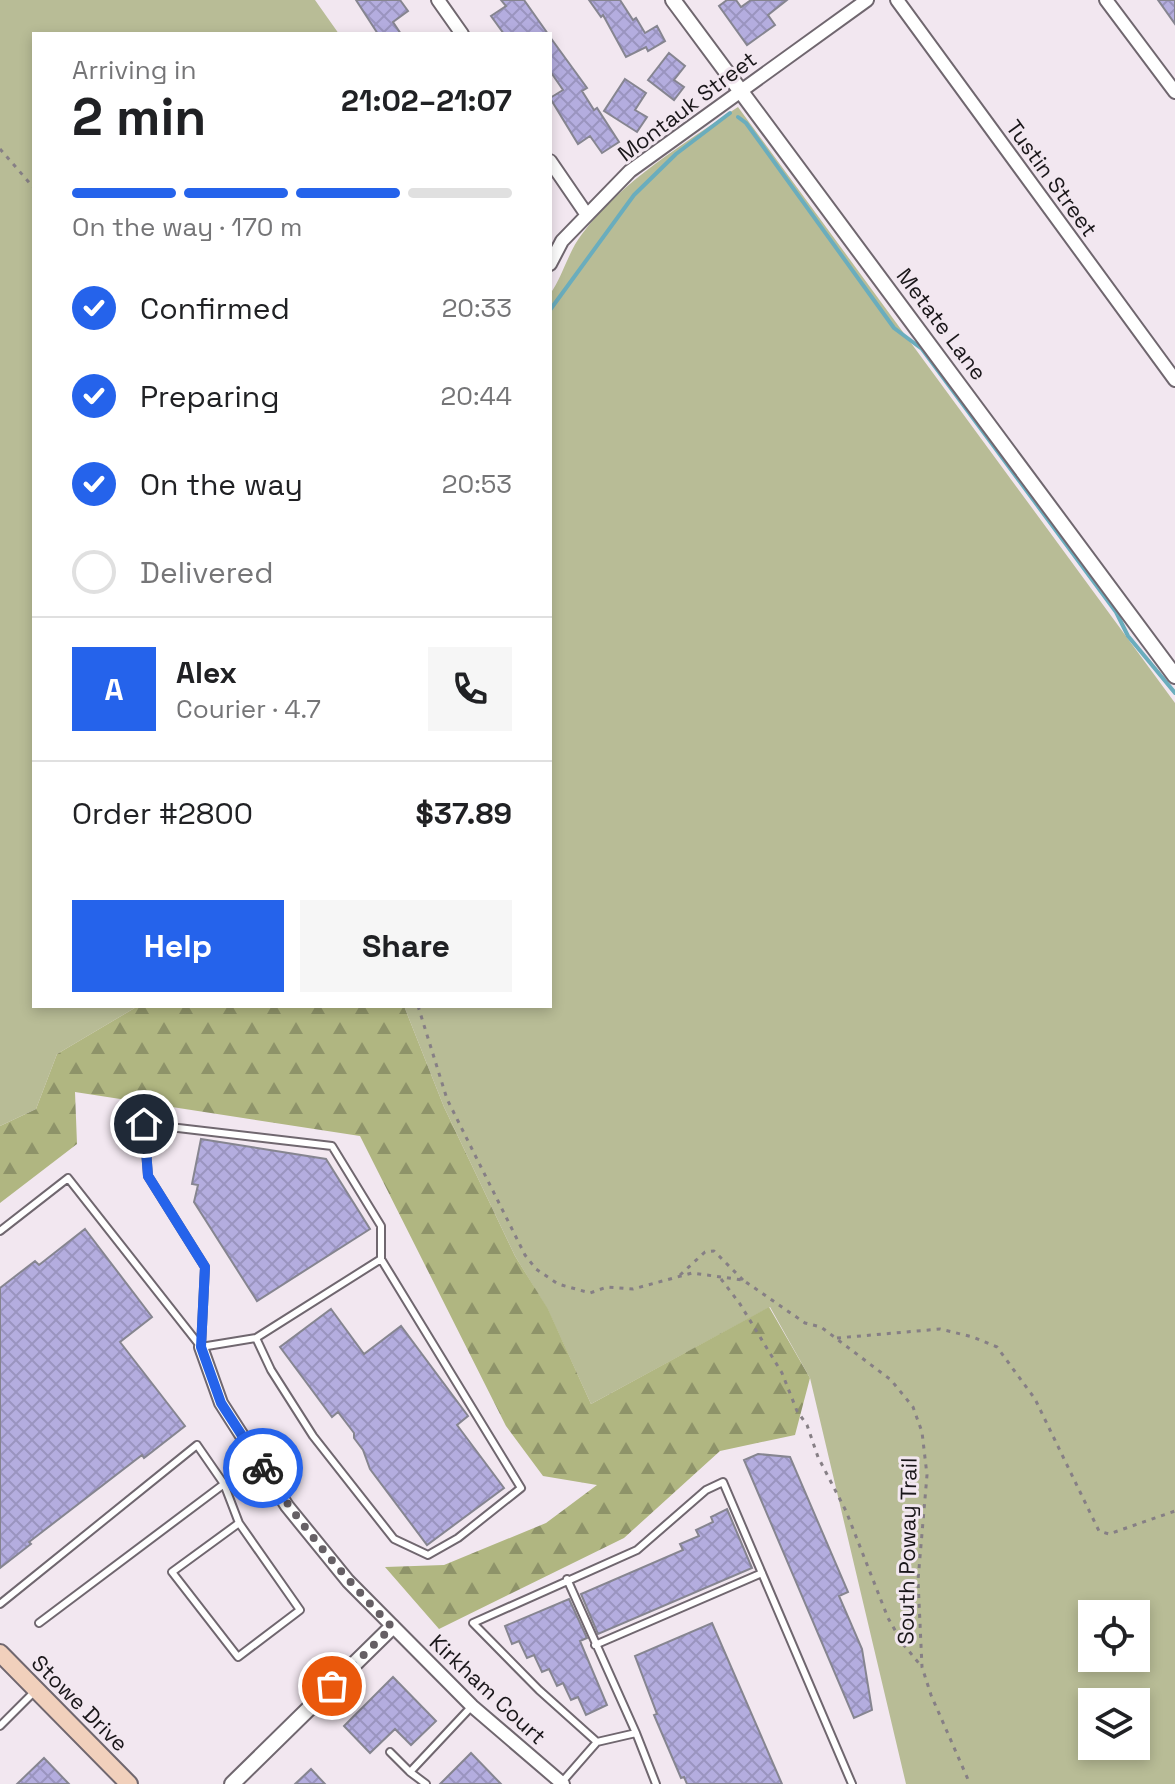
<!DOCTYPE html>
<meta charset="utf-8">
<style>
body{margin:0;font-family:"Space Grotesk",sans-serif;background:#f6f6f6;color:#202124;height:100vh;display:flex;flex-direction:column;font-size:30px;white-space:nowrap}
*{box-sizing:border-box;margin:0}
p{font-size:26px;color:#757577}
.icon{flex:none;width:44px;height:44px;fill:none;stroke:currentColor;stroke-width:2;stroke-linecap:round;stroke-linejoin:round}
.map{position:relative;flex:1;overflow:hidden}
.details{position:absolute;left:32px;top:32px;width:520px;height:976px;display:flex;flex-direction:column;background:#fff;border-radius:0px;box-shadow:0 4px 12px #0003}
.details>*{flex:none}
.fabs{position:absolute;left:1078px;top:1600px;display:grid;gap:16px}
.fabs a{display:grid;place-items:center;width:72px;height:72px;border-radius:0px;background:#fff;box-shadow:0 4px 12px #0003;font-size:40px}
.pin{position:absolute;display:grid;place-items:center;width:68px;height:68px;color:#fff;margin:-34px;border:4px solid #fff;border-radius:50%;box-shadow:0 2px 8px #0007}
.courier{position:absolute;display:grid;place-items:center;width:80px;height:80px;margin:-40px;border:6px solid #2563eb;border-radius:50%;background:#fff;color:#222;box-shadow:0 2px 10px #0007}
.overview em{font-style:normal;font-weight:600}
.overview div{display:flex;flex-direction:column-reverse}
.overview{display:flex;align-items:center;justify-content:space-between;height:136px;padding:0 40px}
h1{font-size:52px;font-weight:600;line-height:60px}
.bar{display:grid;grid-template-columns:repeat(4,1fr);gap:12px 8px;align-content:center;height:96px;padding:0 40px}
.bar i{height:10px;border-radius:6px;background:#e0e0e0}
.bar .active{background:#2563eb}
.bar p{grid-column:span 4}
.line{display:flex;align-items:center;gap:20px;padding:0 40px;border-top:2px solid #e0e0e0}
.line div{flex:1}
.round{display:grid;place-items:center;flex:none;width:84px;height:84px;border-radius:0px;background:#f6f6f6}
ol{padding:0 40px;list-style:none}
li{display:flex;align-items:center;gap:24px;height:88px}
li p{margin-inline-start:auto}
li .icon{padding:8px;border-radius:50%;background:#2563eb;color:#fff;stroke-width:4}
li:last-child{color:#757577}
li i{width:44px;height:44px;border:4px solid #e0e0e0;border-radius:50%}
.button{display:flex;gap:16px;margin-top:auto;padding:16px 40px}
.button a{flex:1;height:92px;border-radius:0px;background:#2563eb;color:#fff;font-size:32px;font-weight:600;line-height:92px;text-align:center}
.button a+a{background:#f6f6f6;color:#202124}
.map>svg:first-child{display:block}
.green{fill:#b8bc96;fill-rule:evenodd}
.forest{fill:url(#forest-firs)}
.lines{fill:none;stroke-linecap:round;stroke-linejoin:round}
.stream{stroke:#6aadbd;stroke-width:4}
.building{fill:url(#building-cross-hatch);stroke:#868590;stroke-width:2}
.service-casing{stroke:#70676f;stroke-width:10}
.minor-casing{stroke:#70676f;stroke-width:16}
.tertiary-casing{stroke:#70676f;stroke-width:18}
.secondary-casing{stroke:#70676f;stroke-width:20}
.path{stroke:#867f85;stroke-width:3;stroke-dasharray:4 6;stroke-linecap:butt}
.service{stroke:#fff;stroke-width:6}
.minor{stroke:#fff;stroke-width:12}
.tertiary{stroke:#fff;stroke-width:14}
.secondary{stroke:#f1d0bc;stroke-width:16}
.done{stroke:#666065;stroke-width:8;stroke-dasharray:0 14.4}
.route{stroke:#2563eb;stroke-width:10}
.labels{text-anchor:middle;stroke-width:6;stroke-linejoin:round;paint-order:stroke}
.street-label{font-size:22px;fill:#1a171a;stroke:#f2e7f0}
</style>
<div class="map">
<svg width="1175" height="1784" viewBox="0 0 1175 1784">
<defs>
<pattern id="forest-firs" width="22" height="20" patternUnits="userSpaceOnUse" patternTransform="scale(2)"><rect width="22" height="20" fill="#b0b681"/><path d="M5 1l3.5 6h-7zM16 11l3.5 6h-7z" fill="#8e9369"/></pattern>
<pattern id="building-cross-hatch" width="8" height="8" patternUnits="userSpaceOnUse" patternTransform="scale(2)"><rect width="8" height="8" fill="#b4addf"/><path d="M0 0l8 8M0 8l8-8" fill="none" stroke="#9a94bf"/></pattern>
</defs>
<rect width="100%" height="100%" fill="#f2e7f0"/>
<path class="green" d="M0 0H315L339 34H34V1006H138L57 1054 36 1109 0 1126Z
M738 107 1175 703V1784H906L810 1378 770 1307 591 1404 548 1310 515 1256 444 1107 404 1006H550V294C563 276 568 252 582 234 623 180 682 145 738 107ZM1092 1614H1136V1658H1092ZM1092 1702H1136V1746H1092Z"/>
<path class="forest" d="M138 1006H404L444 1107 515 1256 548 1309 591 1404 769 1307 810 1378 795 1435 720 1451 624 1538 439 1629 385 1567 444 1565 546 1523 597 1485 543 1476 506 1426 360 1136 75 1092 77 1144 0 1203V1126L36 1109 57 1054Z"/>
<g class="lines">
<path class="stream" d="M738 117 746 123 894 328 922 349 1116 612 1128 636 1175 693
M550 310 634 195 676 154 730 113"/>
</g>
<path class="building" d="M356 0H400L408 11 393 22 401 34H378Z
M501 0H524L548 34H504L491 16 506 6Z
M589 0H620L633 20 636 18 645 33 657 26 665 41 648 51 646 47 626 57 603 15 601 17Z
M727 0H736L741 7 751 0H787L768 15 775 25 747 45 719 6Z
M1158 0H1175V24Z
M550 37 587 88 582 91 594 110 597 108 619 142 602 153 590 136 578 144 550 98 563 90 550 71Z
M669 53 685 66 674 80 684 87 674 100 648 80Z
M625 79 646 93 635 110 647 117 637 132 604 111Z
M201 1139 326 1159 370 1229 257 1301 194 1202 198 1185 192 1184Z
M85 1229 152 1317 120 1342 185 1426 144 1458 142 1455 29 1542 31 1544 0 1568V1288L35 1261 39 1265Z
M331 1309 364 1354 401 1326 468 1416 457 1425 504 1488 427 1545 370 1469 363 1450 354 1438V1433L338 1412 332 1417 280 1347Z
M758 1454 790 1457 848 1592 839 1596 862 1649 872 1710 854 1718 744 1460Z
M727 1509 752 1568 598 1634 581 1594 683 1550 680 1544 699 1536 696 1530 713 1522 711 1517Z
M569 1599 587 1638 580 1641 607 1705 586 1715 578 1697 571 1700 563 1683 557 1686 549 1669 542 1672 534 1655 527 1658 519 1641 512 1644 505 1626Z
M712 1623 782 1784H687L684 1777 681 1778 654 1715 657 1714 635 1656Z
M393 1677 436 1721 411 1745 395 1729 370 1753 344 1726Z
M471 1753 501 1784H440Z
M44 1758 69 1784H17Z
M311 1769 325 1784H295Z"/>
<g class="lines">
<defs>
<path id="service" d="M0 1231 68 1178 201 1347
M201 1347 256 1338 381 1259 521 1488 458 1538 428 1555 394 1539 313 1436 271 1370 256 1338
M201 1347 205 1267 148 1176 144 1124 332 1146 381 1226V1259
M239 1523 172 1572 238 1657 300 1610 239 1523 224 1484 257 1459
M567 1579 636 1733
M0 1604 197 1445 224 1484 39 1623
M595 1645 762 1573
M0 1726 34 1692
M597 1742 636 1733 656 1784
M390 1752 410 1772
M562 1782 597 1742 539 1690 473 1623 637 1550 706 1490 723 1482 852 1784
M426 1784 410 1772 472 1706"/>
<path id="minor" d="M438 0 462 34
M897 0 1175 380
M1106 0 1175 92
M550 161 587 215
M550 264 562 241 630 171 867 0
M201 1347 221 1403 287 1506 348 1581 472 1706 563 1784"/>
<path id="tertiary" d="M673 0 1175 676
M232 1784 392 1627"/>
<path id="secondary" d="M0 1653 129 1784"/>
</defs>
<use href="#service" class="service-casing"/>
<use href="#minor" class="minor-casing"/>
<use href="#tertiary" class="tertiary-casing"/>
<use href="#secondary" class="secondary-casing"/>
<path class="path" d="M0 149 34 188
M418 1006 447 1099 525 1255 536 1269 558 1284 590 1293 607 1287 633 1289 692 1273 743 1280 805 1323 821 1327 891 1380 913 1407 922 1432 927 1475 918 1580 922 1667 931 1695 970 1784
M680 1275 705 1252 714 1251 743 1280
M721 1279 740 1304 782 1373 797 1411 807 1425 818 1457 846 1511 888 1618 903 1644 922 1667
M837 1338 940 1329 973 1337 997 1347 1035 1399 1099 1531 1109 1534 1175 1511"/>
<use href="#service" class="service"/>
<use href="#minor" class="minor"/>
<use href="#tertiary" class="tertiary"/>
<use href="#secondary" class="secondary"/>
</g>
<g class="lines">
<path class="done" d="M263 1468C301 1526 344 1577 392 1627L332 1686"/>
<path class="route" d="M144 1124 148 1176 205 1267 201 1347 221 1403 263 1468"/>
</g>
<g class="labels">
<g class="street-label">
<text transform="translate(687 106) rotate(-37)" y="8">Montauk Street</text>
<text transform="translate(1052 178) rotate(54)" y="8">Tustin Street</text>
<text transform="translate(942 324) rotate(53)" y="8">Metate Lane</text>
<text transform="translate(907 1551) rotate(-89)" y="8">South Poway Trail</text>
<text transform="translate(488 1689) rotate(43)" y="8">Kirkham Court</text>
<text transform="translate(80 1703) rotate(45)" y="8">Stowe Drive</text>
</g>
</g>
</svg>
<div class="fabs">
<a><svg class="icon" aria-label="locate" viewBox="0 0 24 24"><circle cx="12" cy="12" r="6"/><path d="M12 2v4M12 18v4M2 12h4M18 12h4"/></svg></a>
<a><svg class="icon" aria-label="layers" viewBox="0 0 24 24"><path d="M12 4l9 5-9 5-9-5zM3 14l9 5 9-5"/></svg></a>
</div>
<div class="pin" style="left:332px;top:1686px;background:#ea580c"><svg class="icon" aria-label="bag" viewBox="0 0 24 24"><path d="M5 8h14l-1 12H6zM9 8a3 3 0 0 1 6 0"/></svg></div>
<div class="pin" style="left:144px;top:1124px;background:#1f2937"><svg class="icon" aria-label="home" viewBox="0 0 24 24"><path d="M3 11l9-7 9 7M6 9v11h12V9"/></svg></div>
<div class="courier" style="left:263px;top:1468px"><svg class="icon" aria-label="bike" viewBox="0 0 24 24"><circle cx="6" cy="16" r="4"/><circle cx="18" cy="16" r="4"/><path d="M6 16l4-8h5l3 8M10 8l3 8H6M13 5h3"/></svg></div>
<section class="details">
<div class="overview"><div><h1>2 min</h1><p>Arriving in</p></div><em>21:02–21:07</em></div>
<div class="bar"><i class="active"></i><i class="active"></i><i class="active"></i><i></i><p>On the way · 170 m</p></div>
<ol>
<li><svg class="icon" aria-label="check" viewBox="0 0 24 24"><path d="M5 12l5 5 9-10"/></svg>Confirmed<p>20:33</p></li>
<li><svg class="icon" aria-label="check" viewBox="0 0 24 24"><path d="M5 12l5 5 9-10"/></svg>Preparing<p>20:44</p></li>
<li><svg class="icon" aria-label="check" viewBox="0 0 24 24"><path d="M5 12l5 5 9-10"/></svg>On the way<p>20:53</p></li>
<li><i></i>Delivered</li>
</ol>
<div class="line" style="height:144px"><b class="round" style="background:#2563eb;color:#fff">A</b><div><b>Alex</b><p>Courier · 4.7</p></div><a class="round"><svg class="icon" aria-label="phone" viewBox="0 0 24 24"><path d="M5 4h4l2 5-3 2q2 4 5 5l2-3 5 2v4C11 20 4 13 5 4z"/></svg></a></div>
<div class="line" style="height:104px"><div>Order #2800</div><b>$37.89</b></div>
<div class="button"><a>Help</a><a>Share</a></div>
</section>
</div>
